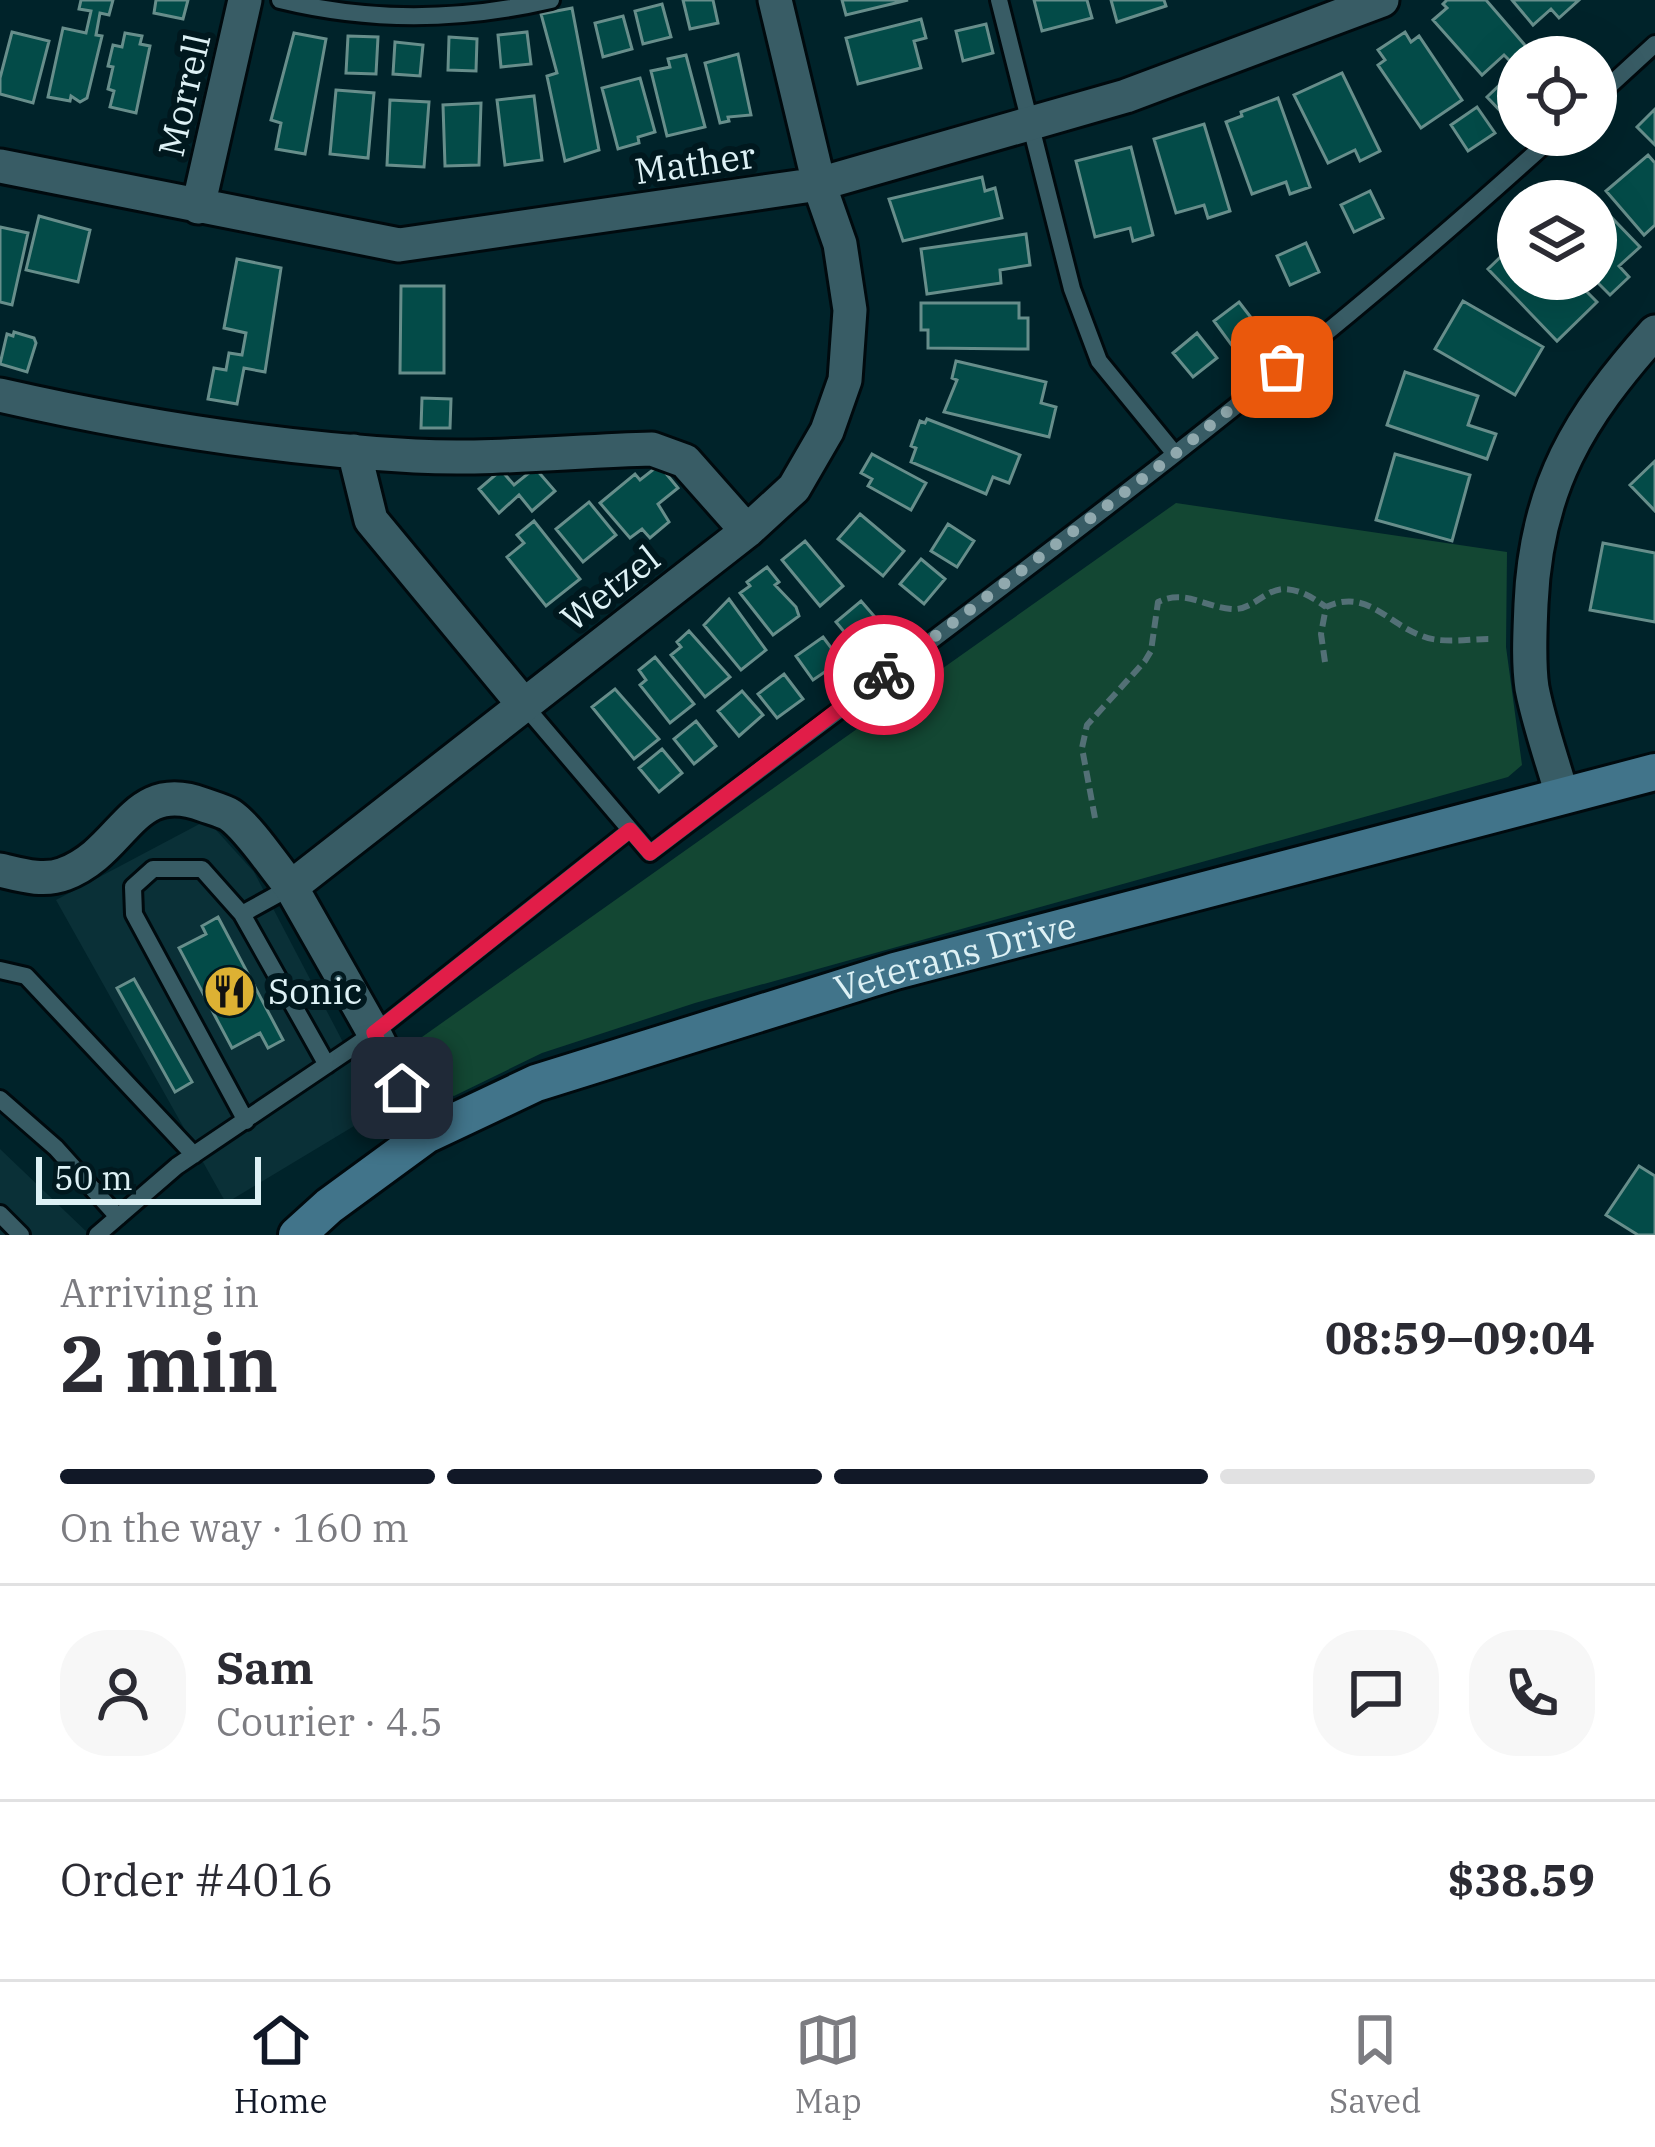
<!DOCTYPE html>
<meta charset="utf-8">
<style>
body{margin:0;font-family:"IBM Plex Serif",serif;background:#f7f7f7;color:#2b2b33;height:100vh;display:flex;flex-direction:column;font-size:45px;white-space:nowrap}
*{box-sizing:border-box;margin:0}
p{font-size:39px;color:#7c7c81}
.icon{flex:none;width:66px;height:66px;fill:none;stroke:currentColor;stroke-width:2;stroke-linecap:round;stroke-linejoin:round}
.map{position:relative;height:1235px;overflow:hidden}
.panel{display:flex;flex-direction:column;background:#fff;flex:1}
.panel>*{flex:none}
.controls{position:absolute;left:1497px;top:36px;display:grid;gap:24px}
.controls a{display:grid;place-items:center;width:120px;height:120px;border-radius:50%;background:#fff;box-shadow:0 12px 48px #0002;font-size:60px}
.scale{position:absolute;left:36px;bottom:30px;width:225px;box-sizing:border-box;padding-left:12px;border:6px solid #ddf1f5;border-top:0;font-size:33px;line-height:42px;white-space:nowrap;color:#ddf1f5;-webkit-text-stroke:9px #00181e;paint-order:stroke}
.pin{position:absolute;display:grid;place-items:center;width:102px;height:102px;color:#fff;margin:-51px;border-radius:24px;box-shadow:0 6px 18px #0006}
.courier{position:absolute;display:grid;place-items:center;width:120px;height:120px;margin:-60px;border:9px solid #e11d48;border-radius:50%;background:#fff;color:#222;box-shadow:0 3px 15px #0007}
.head em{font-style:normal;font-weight:800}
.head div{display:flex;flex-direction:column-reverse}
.head{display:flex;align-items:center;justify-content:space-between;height:204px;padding:0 60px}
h1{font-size:78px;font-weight:800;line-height:90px}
.bar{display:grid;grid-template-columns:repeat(4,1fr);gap:18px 12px;align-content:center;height:144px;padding:0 60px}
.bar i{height:15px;border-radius:9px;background:#e1e1e2}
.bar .active{background:#111827}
.bar p{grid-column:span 4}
.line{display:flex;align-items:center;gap:30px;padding:0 60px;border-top:3px solid #e1e1e2}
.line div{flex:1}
.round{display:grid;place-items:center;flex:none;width:126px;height:126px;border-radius:48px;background:#f7f7f7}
.tabs{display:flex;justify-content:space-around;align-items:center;height:168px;border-top:3px solid #e1e1e2;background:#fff;font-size:33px;color:#7c7c81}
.tabs a{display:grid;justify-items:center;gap:6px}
.tabs .active{color:#111827}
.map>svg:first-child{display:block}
.built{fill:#0a3037}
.green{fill:#134733}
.building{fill:#034b48;stroke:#678e8b;stroke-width:3}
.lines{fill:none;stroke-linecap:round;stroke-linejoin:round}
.lane-casing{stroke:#000a0e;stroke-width:22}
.street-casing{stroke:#000a0e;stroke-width:39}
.secondary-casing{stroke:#000a0e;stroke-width:42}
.path{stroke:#537076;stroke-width:6;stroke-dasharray:12 6;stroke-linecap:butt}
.lane{stroke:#385c65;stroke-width:16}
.street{stroke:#385c65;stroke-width:33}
.secondary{stroke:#41748a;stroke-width:36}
.done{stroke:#90a9ae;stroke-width:12;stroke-dasharray:0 21.6}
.route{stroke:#e11d48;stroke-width:15}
.labels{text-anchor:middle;stroke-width:12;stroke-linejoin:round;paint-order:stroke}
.street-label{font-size:36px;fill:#ddf1f5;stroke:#00181e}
.poi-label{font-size:36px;fill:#ddf1f5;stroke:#00181e;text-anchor:start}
</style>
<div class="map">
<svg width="1655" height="1235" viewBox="0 0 1655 1235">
<rect width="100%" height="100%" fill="#00232a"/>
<path class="built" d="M207 820 254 872 379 1111 226 1203 56 900Z
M0 1149 90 1235H0Z"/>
<path class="green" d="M1176 503 1507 552 1506 647 1522 765 1508 777 695 1003 542 1053 454 1096 428 1087 419 1063 422 1037Z"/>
<path class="building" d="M81 0H113L109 15 100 13 96 35 102 36 87 98 80 102 71 96 70 101 48 97 63 28 86 33 91 11 79 9Z
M156 0H188L183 19 154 13Z
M683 0H713L718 23 690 29Z
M842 0H908L846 15Z
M1034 0H1087L1092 18 1042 31Z
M1111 0H1164L1166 6 1117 22Z
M1447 0H1486L1530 51 1518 57 1514 65 1504 55 1482 75 1433 20 1447 8 1443 4Z
M1512 0H1579L1559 18 1551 9 1533 25Z
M662 4 671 37 643 44 635 11Z
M572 8 599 150 565 161 547 76 557 73 541 14Z
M623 16 632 49 603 57 595 23Z
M921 19 926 38 914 41 921 68 858 84 846 38Z
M986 24 993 53 963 61 956 31Z
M12 32 49 41 33 103 0 94V78Z
M527 32 531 64 501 67 498 35Z
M1405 32 1411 42 1419 36 1462 100 1421 128 1378 65 1385 60 1378 50Z
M125 33 142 36 140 44 150 46 136 113 110 107 114 91 108 89 113 67 108 66 113 45 122 47Z
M294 33 326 39 305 154 276 149 281 123 271 120Z
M348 36 378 37 376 74 346 73Z
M449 37 477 39 476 71 448 70Z
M395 42 423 45 420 76 393 74Z
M738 54 751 115 728 117 729 121 720 123 705 63Z
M686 55 705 127 667 136 651 71 670 67 668 59Z
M1342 73 1380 151 1360 161 1355 150 1328 163 1294 95Z
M1511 74 1518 82V109L1508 119 1487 97Z
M640 78 655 132 638 137 639 143 618 149 602 88Z
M336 90 374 93 368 158 330 154Z
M534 96 542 160 505 165 497 100Z
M1278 98 1310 187 1290 194 1286 182 1252 194 1226 122 1242 116 1241 112Z
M390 100 429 102 424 167 387 165Z
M481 103 479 165 445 166 443 105Z
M1477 107 1495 133 1468 151 1451 125Z
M1655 109V145L1637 127Z
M1204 124 1230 211 1208 218 1204 205 1176 213 1154 139Z
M1131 147 1153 235 1133 241 1130 228 1095 237 1076 161Z
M1648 155 1655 163V225L1644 235 1606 191Z
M982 177 985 191 995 188 1002 218 903 241 889 199Z
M1370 191 1383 218 1354 232 1341 205Z
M1588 193 1640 247 1619 266 1629 277 1610 295 1594 279 1596 201H1579Z
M39 216 90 230 78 282 26 270Z
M0 227 28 233 12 305 0 302Z
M1026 234 1030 265 1000 270 1001 283 927 294 921 249Z
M1518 240V279H1574L1597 302 1557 341 1488 269Z
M1306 243 1319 272 1290 285 1277 256Z
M237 259 281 268 265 372 244 368 237 404 208 399 214 368 226 370 229 353 242 355 246 333 224 328Z
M401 286H444V373H400Z
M1463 301 1543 347 1515 395 1435 349Z
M1239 302 1259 328 1233 347 1214 321Z
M921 303H1019V318H1028V349L928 348V330H921Z
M14 332 34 338 36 343 27 372 0 364 7 334 13 336Z
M1197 333 1217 358 1193 377 1173 353Z
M956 361 1046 382 1041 403 1056 407 1049 437 944 412 957 380 952 378Z
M1405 372 1478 396 1468 425 1496 434 1487 459 1387 425Z
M422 398 451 399 450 428H421Z
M927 419 1020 455 1009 483 993 477 986 494 911 462 916 448 911 446 920 421 925 423Z
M872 454 926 483 911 510 868 486 872 479 861 473Z
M1395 454 1470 475 1452 541 1376 520Z
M1655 461V511L1630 485Z
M659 465 678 488 658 504 669 522 650 538 642 529 630 538 600 503 635 474 640 480Z
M535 468 555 491 532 511 519 495 499 513 479 489 501 470 514 485Z
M589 502 616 535 583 562 556 529Z
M860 514 904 551 883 576 838 539Z
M534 521 580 579 546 606 507 557 524 543 517 535Z
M948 524 974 541 957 567 931 551Z
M805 541 843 586 820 606 782 560Z
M1603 543 1655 553V622L1590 610Z
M921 559 945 579 924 604 900 584Z
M767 567 779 582 775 585 796 607 799 616 773 635 740 593 750 586 747 582Z
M729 599 766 650 741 670 704 625Z
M861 601 881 624 856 646 836 622Z
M689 631 730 677 705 697 671 655 681 647 677 642Z
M823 637 841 661 813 680 796 656Z
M655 657 694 704 670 723 640 685 646 680 639 670Z
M784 674 803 699 777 718 758 694Z
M615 689 659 739 634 759 592 707Z
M742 691 763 715 739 736 718 711Z
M696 721 716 746 694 764 674 739Z
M662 749 682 773 659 792 639 768Z
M218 917 283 1040 268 1048 260 1033 232 1048 179 948 206 934 202 926Z
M134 979 192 1082 175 1092 117 988Z
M1639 1166 1655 1176V1235H1638L1606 1215Z"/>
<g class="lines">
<defs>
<path id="lane" d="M280 0C370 22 461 21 551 0
M999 0 1072 289 1099 361 1175 454
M1596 98 1655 44
M524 705 650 853C956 620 1271 395 1555 135
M242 914 291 887
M0 970 26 976 194 1155
M0 1099 56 1148 118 1217
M246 1121 134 914 133 887 153 869H202L242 914 327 1065
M0 1214 21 1235
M97 1235 177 1166 374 1033 630 830"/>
<path id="street" d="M0 166 399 245 819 184 1126 96 1382 0
M198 207 245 0
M0 395C136 426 275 448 415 456 493 460 574 451 652 449L685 461 747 531
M354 451 371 520 524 705
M1562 795C1552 760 1539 724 1532 688 1528 661 1530 631 1531 604 1536 487 1579 417 1655 332
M0 870C21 875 44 882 64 874 126 851 131 777 204 805 212 808 223 811 230 815 250 829 274 867 291 887
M426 1135 374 1033 291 887 747 531 794 488 827 431 845 380 850 310 840 244 819 184 775 0"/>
<g id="secondary">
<path id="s1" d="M297 1235 329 1206 426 1135 536 1083 895 971 1655 772"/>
</g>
</defs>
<use href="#lane" class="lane-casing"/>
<use href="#street" class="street-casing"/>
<use href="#secondary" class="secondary-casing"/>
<path class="path" d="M1325 662 1321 634 1326 607C1367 588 1386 623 1422 636 1441 644 1468 639 1489 639
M1095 818 1082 748 1087 725 1145 661 1151 651 1158 602C1185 589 1205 607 1231 609 1252 611 1264 590 1283 589 1300 589 1313 598 1326 607"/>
<use href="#lane" class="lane"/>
<use href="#street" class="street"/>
<use href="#secondary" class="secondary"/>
</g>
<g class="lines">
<path class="done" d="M884 675 1175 454 1282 367"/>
<path class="route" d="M402 1088 374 1033 630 830 650 853 884 675"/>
</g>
<defs>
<symbol id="restaurant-disc" viewBox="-11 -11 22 22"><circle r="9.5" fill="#ddb133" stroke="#00181e"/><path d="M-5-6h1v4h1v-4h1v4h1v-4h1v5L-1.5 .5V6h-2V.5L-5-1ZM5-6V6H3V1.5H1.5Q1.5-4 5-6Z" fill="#111"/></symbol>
</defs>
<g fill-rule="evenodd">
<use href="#restaurant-disc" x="200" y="962" width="59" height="59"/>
</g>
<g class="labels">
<g class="street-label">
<text transform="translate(184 95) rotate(-77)" y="13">Morrell</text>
<text transform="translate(695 163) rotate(-8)" y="13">Mather</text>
<text transform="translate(610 588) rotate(-38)" y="13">Wetzel</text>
<text dy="13" stroke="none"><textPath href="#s1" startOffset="723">Veterans Drive</textPath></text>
</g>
<g class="poi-label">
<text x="268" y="1004">Sonic</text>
</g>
</g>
</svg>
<div class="controls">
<a><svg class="icon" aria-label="locate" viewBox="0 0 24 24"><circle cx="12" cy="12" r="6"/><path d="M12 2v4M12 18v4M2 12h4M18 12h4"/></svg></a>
<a><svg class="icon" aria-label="layers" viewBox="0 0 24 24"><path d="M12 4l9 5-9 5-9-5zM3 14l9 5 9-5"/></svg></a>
</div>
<div class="scale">50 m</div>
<div class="pin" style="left:1282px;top:367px;background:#ea580c"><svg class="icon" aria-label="bag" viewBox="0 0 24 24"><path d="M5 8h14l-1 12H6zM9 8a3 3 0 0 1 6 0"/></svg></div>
<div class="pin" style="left:402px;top:1088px;background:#1f2937"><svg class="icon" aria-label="home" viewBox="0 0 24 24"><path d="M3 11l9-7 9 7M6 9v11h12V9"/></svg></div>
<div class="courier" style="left:884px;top:675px"><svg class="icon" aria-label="bike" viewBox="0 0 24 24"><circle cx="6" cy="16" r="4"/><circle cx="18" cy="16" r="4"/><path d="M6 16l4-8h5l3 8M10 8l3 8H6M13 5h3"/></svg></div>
</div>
<section class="panel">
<div class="head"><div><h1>2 min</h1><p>Arriving in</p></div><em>08:59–09:04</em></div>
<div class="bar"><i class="active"></i><i class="active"></i><i class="active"></i><i></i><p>On the way · 160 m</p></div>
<div class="line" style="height:216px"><a class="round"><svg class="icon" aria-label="person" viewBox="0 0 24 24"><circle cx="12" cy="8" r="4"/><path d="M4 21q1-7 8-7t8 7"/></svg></a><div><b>Sam</b><p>Courier · 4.5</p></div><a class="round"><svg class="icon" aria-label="chat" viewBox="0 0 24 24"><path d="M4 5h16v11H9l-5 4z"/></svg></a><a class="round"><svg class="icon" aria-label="phone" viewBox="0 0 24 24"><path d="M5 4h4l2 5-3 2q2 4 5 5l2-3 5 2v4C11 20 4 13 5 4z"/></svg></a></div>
<div class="line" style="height:156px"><div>Order #4016</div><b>$38.59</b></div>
</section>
<nav class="tabs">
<a class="active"><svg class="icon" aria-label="home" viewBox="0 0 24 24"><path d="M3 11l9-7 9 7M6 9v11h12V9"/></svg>Home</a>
<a><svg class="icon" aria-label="map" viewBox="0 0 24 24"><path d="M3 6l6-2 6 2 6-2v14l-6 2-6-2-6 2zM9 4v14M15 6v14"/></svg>Map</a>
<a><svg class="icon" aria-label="saved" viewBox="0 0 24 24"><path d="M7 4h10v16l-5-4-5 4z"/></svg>Saved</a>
</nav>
